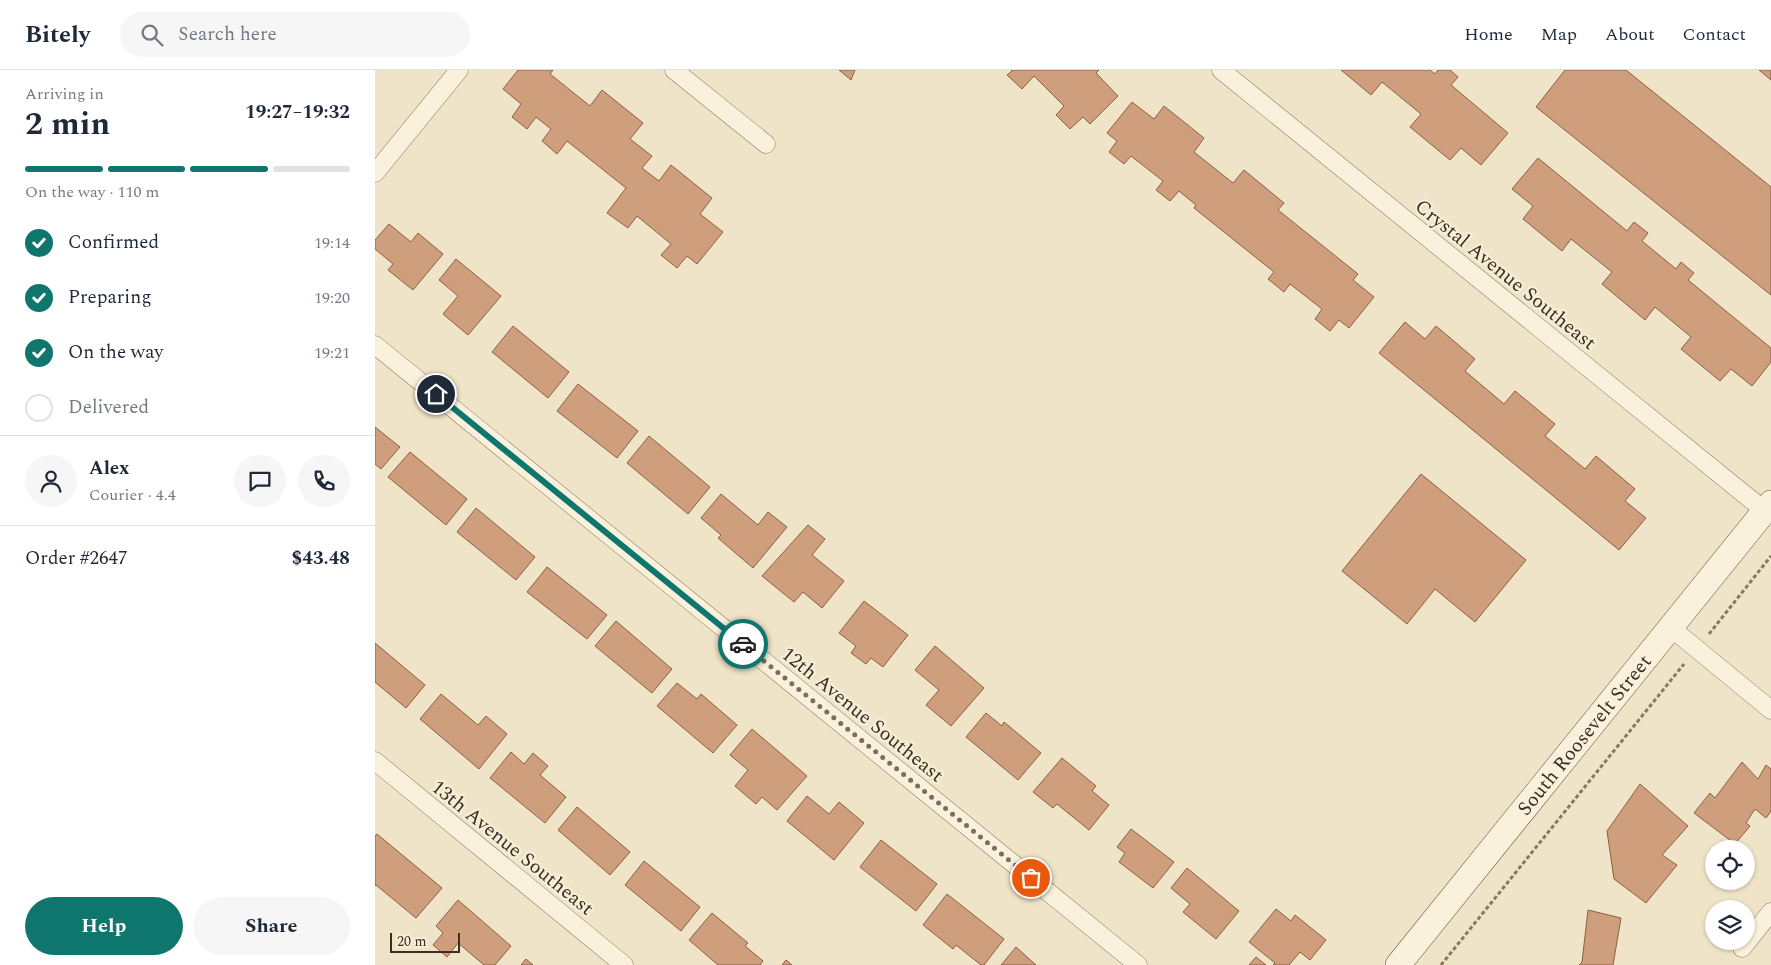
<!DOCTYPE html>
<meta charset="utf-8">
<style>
body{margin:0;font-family:Spectral,serif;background:#f6f6f7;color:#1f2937;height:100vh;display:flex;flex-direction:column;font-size:19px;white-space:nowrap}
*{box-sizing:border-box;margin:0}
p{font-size:16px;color:#747a83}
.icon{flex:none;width:28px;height:28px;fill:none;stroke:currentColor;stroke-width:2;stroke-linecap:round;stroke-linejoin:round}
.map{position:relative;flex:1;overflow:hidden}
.drawer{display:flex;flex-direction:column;background:#fff;width:375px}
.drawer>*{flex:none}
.controls{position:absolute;left:1330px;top:770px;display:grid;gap:10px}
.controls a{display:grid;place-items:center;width:50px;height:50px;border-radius:50%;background:#fff;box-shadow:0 1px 4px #0004;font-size:25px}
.scale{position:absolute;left:15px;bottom:12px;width:70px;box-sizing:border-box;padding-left:5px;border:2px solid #3d2e20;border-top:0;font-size:14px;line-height:18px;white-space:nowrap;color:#3d2e20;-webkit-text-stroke:4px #f7eed8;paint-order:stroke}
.pin{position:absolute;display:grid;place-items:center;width:42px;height:42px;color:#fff;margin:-21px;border:2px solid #fff;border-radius:50%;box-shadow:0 1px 5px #0007}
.courier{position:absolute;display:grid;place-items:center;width:50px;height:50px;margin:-25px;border:4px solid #0f766e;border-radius:50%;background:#fff;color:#222;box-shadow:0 1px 6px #0007}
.headline em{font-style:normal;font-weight:700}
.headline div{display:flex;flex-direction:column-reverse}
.headline{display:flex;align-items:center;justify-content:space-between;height:85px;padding:0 25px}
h1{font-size:32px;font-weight:700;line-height:38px}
.bar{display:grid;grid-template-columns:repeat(4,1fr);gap:8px 5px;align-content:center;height:60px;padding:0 25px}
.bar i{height:6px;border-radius:4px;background:#e0e1e3}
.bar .current{background:#0f766e}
.bar p{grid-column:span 4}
.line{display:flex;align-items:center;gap:12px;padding:0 25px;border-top:1px solid #e0e1e3}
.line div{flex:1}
.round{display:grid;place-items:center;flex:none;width:52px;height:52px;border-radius:26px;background:#f6f6f7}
ol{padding:0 25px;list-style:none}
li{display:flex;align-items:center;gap:15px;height:55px}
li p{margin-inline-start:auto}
li .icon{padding:5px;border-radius:50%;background:#0f766e;color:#fff;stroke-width:4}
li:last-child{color:#747a83}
li i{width:28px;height:28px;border:2px solid #e0e1e3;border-radius:50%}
.button{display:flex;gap:10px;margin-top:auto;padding:10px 25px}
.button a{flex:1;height:58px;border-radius:30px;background:#0f766e;color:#fff;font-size:20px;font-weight:700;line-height:58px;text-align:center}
.button a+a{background:#f6f6f7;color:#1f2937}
header{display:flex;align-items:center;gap:30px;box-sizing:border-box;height:70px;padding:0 25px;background:#fff;border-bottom:1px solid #e0e1e3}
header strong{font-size:24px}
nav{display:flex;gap:28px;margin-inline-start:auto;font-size:18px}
.search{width:350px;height:45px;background:#f6f6f7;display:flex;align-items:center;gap:12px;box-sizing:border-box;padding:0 18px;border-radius:28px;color:#747a83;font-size:19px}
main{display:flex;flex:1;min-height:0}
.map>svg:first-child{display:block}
.building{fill:#cf9f7d;stroke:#8d5f41}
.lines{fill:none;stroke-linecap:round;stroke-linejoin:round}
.street-casing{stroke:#8d765c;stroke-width:19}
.secondary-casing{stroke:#6f573f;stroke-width:26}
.path{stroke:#8d765c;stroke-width:3;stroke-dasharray:4 2.5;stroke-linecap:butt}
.street{stroke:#faf1dc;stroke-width:18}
.secondary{stroke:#faf1dc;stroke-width:25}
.done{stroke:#7c6e5b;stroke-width:5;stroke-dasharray:0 9}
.route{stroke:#0f766e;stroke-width:6}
.labels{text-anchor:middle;stroke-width:4.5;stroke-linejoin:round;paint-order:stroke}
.street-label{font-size:20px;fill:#3d2e20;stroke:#f7eed8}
</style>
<header>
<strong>Bitely</strong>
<div class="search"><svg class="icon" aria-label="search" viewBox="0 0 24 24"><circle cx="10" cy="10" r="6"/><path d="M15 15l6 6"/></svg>Search here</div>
<nav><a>Home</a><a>Map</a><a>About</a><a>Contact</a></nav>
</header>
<main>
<section class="drawer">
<div class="headline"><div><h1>2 min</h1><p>Arriving in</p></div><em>19:27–19:32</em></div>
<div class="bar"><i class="current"></i><i class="current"></i><i class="current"></i><i></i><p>On the way · 110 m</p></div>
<ol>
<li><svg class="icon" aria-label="check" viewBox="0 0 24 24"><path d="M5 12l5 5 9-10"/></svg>Confirmed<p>19:14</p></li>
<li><svg class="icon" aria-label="check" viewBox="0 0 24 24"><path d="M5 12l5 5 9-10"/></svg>Preparing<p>19:20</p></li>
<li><svg class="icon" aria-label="check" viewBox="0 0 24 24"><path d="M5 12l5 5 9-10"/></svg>On the way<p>19:21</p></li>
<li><i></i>Delivered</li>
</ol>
<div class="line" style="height:90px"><a class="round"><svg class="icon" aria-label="person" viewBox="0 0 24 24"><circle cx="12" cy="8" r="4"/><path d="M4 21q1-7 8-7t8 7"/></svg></a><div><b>Alex</b><p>Courier · 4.4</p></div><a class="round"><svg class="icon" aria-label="chat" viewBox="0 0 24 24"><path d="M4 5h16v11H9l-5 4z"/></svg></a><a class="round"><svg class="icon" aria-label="phone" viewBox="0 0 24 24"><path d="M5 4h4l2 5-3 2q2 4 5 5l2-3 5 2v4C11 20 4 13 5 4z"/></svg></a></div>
<div class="line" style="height:65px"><div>Order #2647</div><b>$43.48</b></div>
<div class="button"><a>Help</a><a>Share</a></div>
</section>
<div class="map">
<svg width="1396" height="895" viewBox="0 0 1396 895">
<rect width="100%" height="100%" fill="#f0e4c8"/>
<path class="building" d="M143 0H178L175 4 215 36 227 20 268 53 255 69 277 86 267 98 284 111 296 95 337 128 325 144 348 162 322 194 312 186 302 198 286 185 296 174 262 146 253 158 232 143 251 118 192 71 182 84 167 71 176 59 161 47 152 59 137 47 146 34 128 19Z
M464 0H480L476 10Z
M636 0H724L721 3 743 26 715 54 708 47 695 59 681 45 689 36 659 6 647 19 632 5 637 1Z
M966 0H1055L1060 4 1063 0H1075L1083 7 1076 15 1133 63 1106 95 1086 78 1075 90 1035 57 1046 44 1007 12 996 25Z
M1190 0H1251L1396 117V225L1161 37Z
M1384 0H1396V10Z
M757 32 779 49 789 36 829 68 819 82 858 113 869 100 909 133 903 140 983 204 978 210 999 227 974 258 964 250 955 261 940 249 947 239 915 214 909 222 893 209 899 202 819 138 821 135 804 121 795 131 781 120 788 111 756 86 749 94 734 82 742 71 732 63Z
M1163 88 1252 161 1259 152 1273 163 1267 171 1301 199 1306 192 1319 203 1313 210 1396 278V292L1377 316 1356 299 1345 311 1306 279 1316 267 1280 237 1270 250 1227 214 1237 202 1196 169 1187 181 1148 149 1158 136 1137 119Z
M14 154 36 172 43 163 68 184 38 220 13 200 18 194 0 179V170Z
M81 189 126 226 93 265 68 244 83 226 64 210Z
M1030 252 1050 269 1061 256 1100 289 1090 301 1129 334 1140 321 1180 354 1170 366 1210 399 1221 386 1260 419 1250 431 1271 448 1244 480 1004 283Z
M138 256 194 302 173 328 117 282Z
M203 314 263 361 242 388 182 341Z
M0 357 25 377 6 399 0 394Z
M274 366 335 417 313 444 252 393Z
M35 382 92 429 71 455 13 407Z
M1046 404 1151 490 1100 552 1060 519 1032 554 967 501Z
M346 424 383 455 393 442 412 457 378 498 343 468 346 465 326 448Z
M101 438 160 487 141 510 82 462Z
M433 455 450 469 437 485 469 511 447 538 428 522 419 532 387 506Z
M172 497 232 545 212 569 152 522Z
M489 531 533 565 508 597 496 588 491 594 476 583 481 576 464 563Z
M241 551 297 599 277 623 220 576Z
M0 573 50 615 31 638 0 612Z
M560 576 609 618 576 656 551 635 564 620 540 600Z
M302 613 322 629 326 624 362 655 338 683 282 636Z
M66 624 103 655 111 646 132 664 104 699 45 649Z
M611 643 627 656 629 652 666 683 643 710 591 667Z
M377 659 432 706 402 740 387 727 381 734 360 716 373 700 355 685Z
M136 682 149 694 158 683 173 696 165 705 191 727 170 753 115 708Z
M687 688 721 716 717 721 734 735 714 760 682 734 678 738 658 722Z
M1367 692 1383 709 1391 695 1396 699V741L1391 748 1380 739 1371 753 1375 756 1360 774 1319 743 1335 723 1340 728Z
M1265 714 1313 756 1287 785 1302 795 1271 833 1239 809 1232 761Z
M432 726 454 744 464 732 489 753 459 790 412 751Z
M202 737 255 782 235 805 183 760Z
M756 759 799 792 778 818 744 792 750 783 742 777Z
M2 764 67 818 41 848 1 815 0 816V766Z
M506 770 562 814 541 841 485 797Z
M269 791 325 837 306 861 250 815Z
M812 798 864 841 841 869 808 842 815 834 796 818Z
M572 824 629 869 609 895H606L581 875 578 879 548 855Z
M83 830 136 876 120 895H109L83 873 72 887 58 875 68 863 61 856Z
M901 839 916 851 920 845 951 870 935 890 925 882 914 895H898L900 893 874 872Z
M1213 840 1246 848 1238 895H1204L1207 892Z
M337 843 373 873 370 876 388 891 385 895H343L314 870Z
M641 877 661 895H626Z
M881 887 891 895H874Z
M151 889 158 895H146Z
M411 890 417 895H407Z"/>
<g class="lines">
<defs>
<path id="street" d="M299 0 391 74
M846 0 1390 441
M0 103 84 0
M0 275 763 895
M1295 557 1396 640
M0 691 249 895
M1367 878 1396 842"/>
<g id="secondary">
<path id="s1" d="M1023 895 1396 433"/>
</g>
</defs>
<use href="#street" class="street-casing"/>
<use href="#secondary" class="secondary-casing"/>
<path class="path" d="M1334 564 1396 486
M1066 895 1309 594"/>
<use href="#street" class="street"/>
<use href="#secondary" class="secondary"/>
</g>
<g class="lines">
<path class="done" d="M368 574 656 808"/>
<path class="route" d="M61 324 368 574"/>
</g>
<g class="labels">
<g class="street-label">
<text transform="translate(1131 204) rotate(39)" y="7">Crystal Avenue Southeast</text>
<text transform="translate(488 644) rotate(39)" y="7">12th Avenue Southeast</text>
<text dy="7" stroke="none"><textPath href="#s1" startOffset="296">South Roosevelt Street</textPath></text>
<text transform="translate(138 777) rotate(39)" y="7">13th Avenue Southeast</text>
</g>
</g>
</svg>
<div class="controls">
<a><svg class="icon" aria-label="locate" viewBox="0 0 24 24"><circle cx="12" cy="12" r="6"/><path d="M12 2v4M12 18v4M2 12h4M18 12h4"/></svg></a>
<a><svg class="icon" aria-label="layers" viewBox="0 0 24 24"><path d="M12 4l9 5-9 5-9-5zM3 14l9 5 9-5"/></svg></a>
</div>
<div class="scale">20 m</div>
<div class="pin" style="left:656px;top:808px;background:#ea580c"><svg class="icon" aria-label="bag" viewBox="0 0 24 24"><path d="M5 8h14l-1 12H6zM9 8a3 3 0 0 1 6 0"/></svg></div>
<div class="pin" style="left:61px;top:324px;background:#1f2937"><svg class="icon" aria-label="home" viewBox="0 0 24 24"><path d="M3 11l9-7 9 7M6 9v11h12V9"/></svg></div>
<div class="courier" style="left:368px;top:574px"><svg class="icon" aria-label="car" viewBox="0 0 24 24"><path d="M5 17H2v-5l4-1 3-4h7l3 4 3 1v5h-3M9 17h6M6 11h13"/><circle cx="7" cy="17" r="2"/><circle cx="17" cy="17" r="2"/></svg></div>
</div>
</main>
